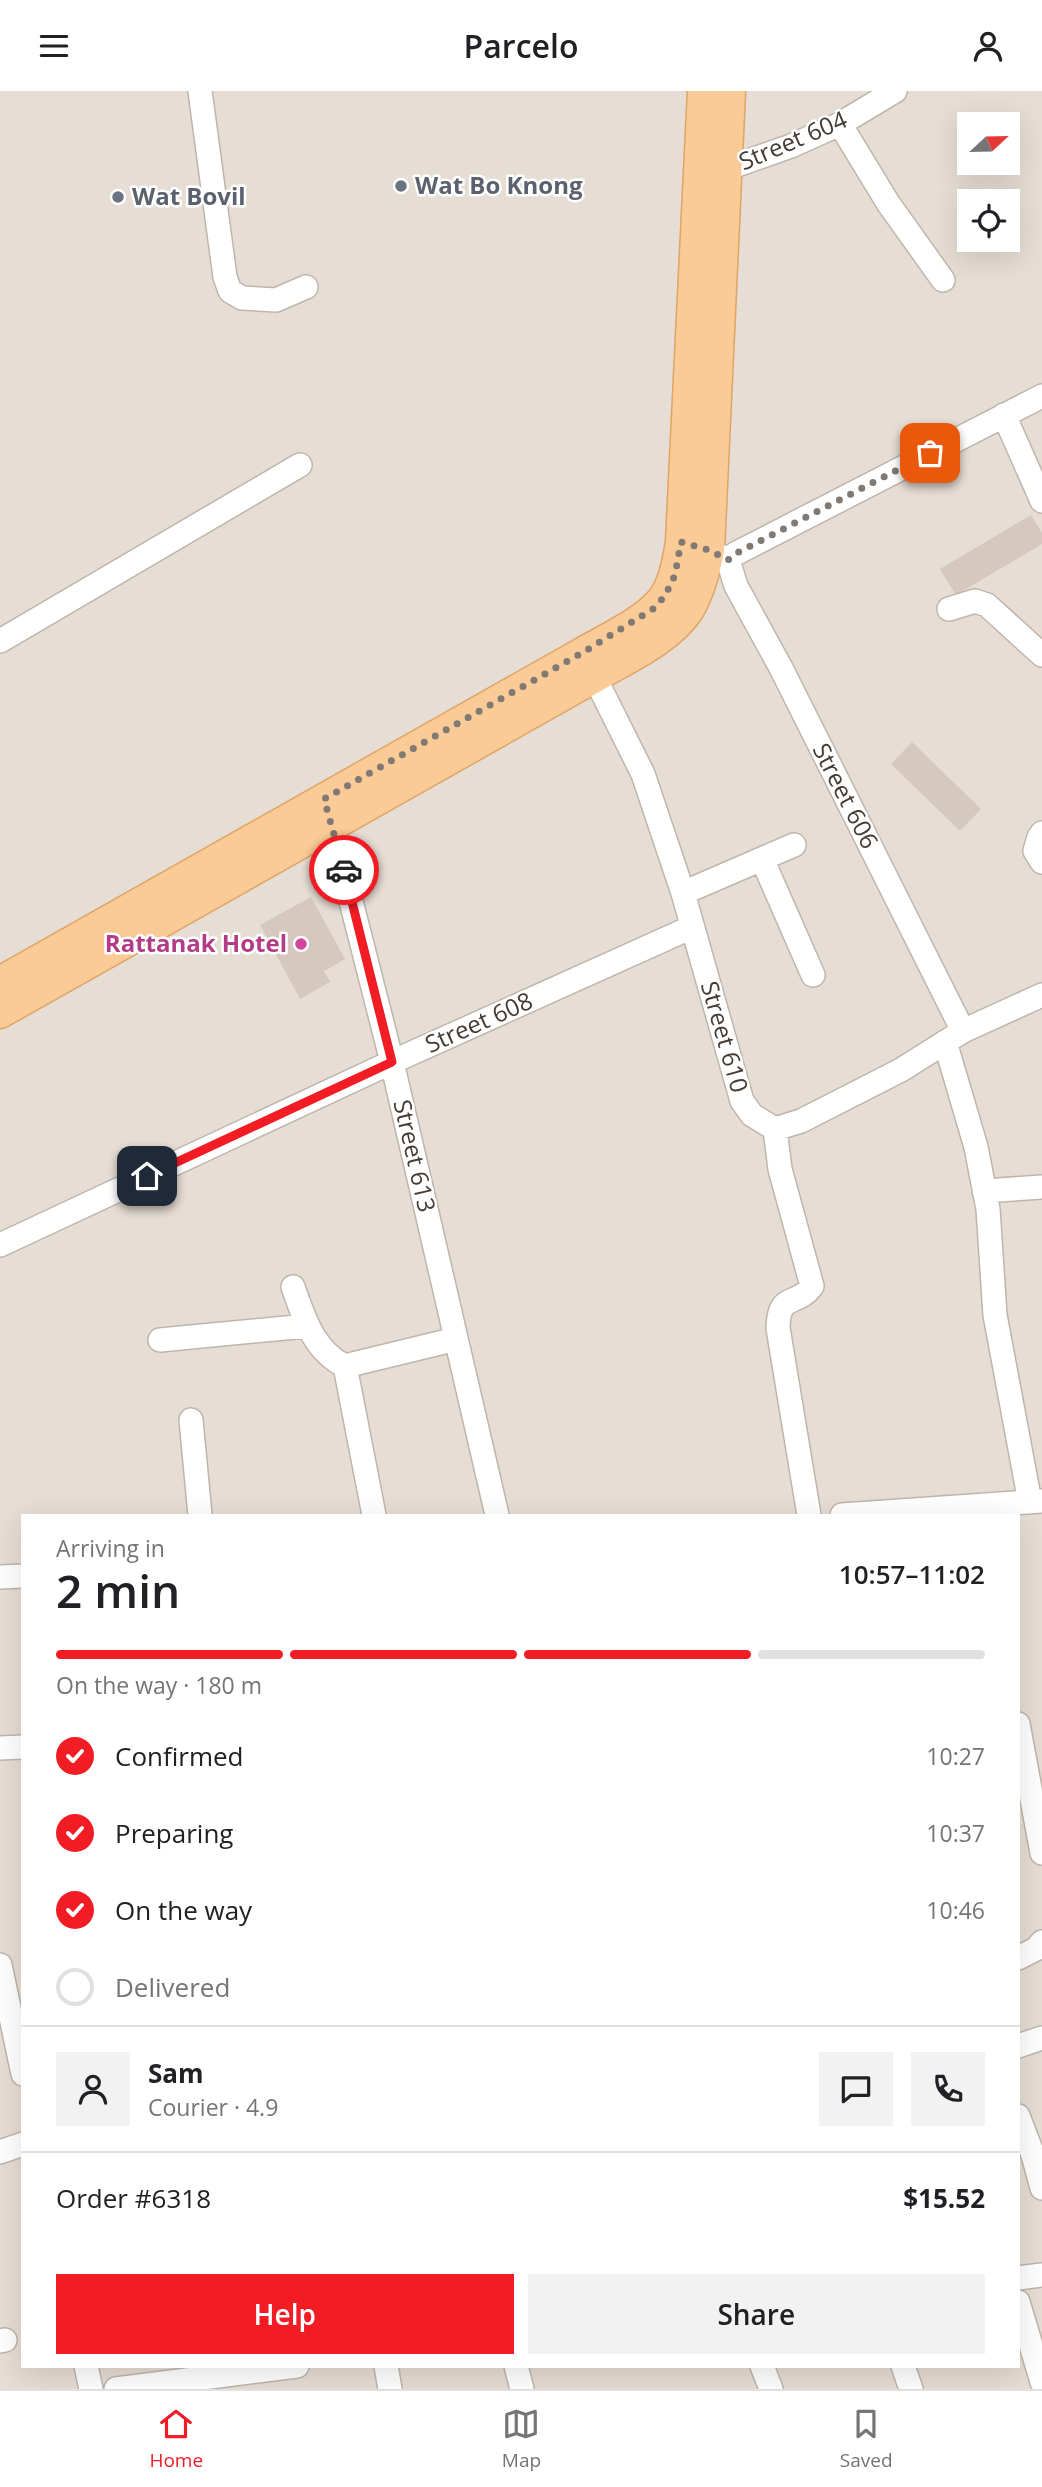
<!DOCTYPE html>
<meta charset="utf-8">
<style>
body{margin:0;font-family:"Open Sans",sans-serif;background:#f2f2f2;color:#202124;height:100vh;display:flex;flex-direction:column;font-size:26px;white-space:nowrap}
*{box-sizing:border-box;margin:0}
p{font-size:23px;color:#757577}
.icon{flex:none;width:38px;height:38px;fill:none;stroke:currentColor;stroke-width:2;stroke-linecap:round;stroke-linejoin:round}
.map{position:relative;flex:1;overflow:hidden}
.details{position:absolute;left:21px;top:1423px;width:999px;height:854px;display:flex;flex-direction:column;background:#fff;border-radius:0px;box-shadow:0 7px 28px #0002}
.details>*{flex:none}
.needle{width:46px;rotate:68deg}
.tools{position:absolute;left:957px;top:21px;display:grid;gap:14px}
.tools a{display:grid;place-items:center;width:63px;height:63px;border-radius:0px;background:#fff;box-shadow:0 7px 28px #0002;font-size:35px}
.pin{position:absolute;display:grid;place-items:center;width:60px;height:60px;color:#fff;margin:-30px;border-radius:14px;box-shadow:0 4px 10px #0006}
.courier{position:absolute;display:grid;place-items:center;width:70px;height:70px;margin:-35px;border:5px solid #f21c25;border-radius:50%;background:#fff;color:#222;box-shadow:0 2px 9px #0007}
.head em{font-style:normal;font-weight:600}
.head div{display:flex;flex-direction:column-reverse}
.head{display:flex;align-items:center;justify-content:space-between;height:119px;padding:0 35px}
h1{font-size:46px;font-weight:600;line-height:52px}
.bar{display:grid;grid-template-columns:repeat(4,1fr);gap:10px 7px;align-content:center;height:84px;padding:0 35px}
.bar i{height:9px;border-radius:5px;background:#e0e0e0}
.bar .selected{background:#f21c25}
.bar p{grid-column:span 4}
.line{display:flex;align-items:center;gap:18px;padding:0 35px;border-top:2px solid #e0e0e0}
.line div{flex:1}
.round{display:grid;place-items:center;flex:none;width:74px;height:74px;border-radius:0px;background:#f2f2f2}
ol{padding:0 35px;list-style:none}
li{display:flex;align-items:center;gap:21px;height:77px}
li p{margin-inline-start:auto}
li .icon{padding:7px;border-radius:50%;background:#f21c25;color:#fff;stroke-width:4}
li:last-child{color:#757577}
li i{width:38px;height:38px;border:4px solid #e0e0e0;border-radius:50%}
.action{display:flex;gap:14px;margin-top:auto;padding:14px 35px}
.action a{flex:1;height:80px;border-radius:0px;background:#f21c25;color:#fff;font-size:28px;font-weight:600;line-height:80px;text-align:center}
.action a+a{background:#f2f2f2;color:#202124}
header{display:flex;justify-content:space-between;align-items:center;height:91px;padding:0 35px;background:#fff;font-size:32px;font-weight:600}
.dock{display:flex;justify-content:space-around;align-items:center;height:98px;border-top:2px solid #e0e0e0;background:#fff;font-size:19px;color:#757577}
.dock a{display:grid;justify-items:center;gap:4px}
.dock .selected{color:#f21c25}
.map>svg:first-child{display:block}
.residential{fill:#e6ddd4;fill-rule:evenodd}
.building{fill:#d6c8be}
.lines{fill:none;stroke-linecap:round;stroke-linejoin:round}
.minor-casing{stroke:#c0b5ab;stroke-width:26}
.major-casing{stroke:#dfa466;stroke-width:33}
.minor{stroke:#fff;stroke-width:23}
.major{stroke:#facb96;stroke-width:30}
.done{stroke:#817973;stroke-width:7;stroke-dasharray:0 12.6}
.route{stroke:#f21c25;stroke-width:9}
.worship-dot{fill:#6b7280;stroke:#fff;stroke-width:2.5}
.hotel-dot{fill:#d1479c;stroke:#fff;stroke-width:2.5}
.labels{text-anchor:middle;stroke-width:5;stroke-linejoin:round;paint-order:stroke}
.street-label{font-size:24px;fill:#443b35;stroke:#fff}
.worship-label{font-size:24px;font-weight:bold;fill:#5b616d;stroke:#fff;text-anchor:start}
.hotel-label{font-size:24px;font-weight:bold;fill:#b23c85;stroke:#fff;text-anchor:end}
</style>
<header><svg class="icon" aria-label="menu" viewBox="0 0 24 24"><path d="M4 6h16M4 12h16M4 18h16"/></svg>Parcelo<svg class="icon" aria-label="person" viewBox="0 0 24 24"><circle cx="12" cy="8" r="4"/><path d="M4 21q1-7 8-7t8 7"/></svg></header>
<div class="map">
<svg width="1042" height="2298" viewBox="0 0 1042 2298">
<rect width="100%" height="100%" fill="#f2ece5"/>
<path class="residential" d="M0 0H1042V2298H0ZM970 33H1008V72H970ZM970 110H1008V149H970ZM23 1424H1018V2275H23Z"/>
<path class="building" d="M1031 424 1042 442V453L956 504 940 478Z
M912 651 981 718 960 740 891 673Z
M311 806 345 868 324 880 330 891 300 908 260 834Z"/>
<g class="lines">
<defs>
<path id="minor" d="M200 0 225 186 230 200 242 207 276 209 306 196
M840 33 888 112 943 189
M726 78 791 55 840 33 895 0
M1004 324 1042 410
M717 463 728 469 735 463 1042 305
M728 469 736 495 781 577 963 940
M949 518 975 510 987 514 1042 564
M0 550 300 374
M588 573 643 683 683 802 742 1010 752 1024 775 1038 801 1030 901 979 963 940 1042 904
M328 720 392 971 497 1424
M1042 742 1039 746 1035 760 1042 771
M762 768 813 884
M683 802 794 754
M945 951 976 1056 988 1118 995 1224 1030 1411
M775 1038 780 1078 812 1195C796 1217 779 1200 778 1237L809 1424
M984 1100 1042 1096
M0 1154 392 971 692 836
M293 1196C304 1227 314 1260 345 1275L374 1424
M160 1249 306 1235
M345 1275 456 1248
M191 1329 200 1424
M842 1424 1042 1410
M0 1486 23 1485
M1018 1633 1042 1762
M0 1657 23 1656
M1018 1867 1036 1858 1042 1851
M0 1874 23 1983
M1018 1955 1042 1947
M1018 2025 1033 2064 1042 2097
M0 2061 23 2053
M1018 2187 1042 2184
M1018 2211 1042 2291
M0 2250 5 2249
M86 2275 91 2298
M386 2275 390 2298
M516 2275 522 2298
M762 2275 771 2298
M903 2275 911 2298
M116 2298 297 2275"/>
<path id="major" d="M0 891 582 562C606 548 651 528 666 503 675 487 678 469 681 451L703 0
M0 922 595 586C625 568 667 550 688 520 699 502 705 479 709 459L730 0"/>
</defs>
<use href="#minor" class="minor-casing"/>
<use href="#major" class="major-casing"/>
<use href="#minor" class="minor"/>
<use href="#major" class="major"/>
</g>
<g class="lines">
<path class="done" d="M344 779 324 708 582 562 653 518 665 505 675 484 681 451 709 459 728 469 735 463 930 362"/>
<path class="route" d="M147 1085 392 971 344 779"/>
</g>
<g class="worship-dot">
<circle cx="401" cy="95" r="7"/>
<circle cx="118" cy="106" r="7"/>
</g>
<circle class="hotel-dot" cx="301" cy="853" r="7"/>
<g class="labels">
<g class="street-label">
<text transform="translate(793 50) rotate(-23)" y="8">Street 604</text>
<text transform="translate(845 705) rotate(63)" y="8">Street 606</text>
<text transform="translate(479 932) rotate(-24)" y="8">Street 608</text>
<text transform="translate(724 946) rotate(74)" y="8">Street 610</text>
<text transform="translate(414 1065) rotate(77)" y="8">Street 613</text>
</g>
<g class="worship-label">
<text x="415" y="103">Wat Bo Knong</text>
<text x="132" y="114">Wat Bovil</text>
</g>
<g class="hotel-label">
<text x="287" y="861">Rattanak Hotel</text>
</g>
</g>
</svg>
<div class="tools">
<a><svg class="needle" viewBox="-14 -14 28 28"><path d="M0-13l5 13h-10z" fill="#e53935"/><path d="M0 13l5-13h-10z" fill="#757577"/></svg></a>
<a><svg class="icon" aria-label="locate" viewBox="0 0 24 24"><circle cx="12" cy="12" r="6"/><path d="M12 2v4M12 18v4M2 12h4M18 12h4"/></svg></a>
</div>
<div class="pin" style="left:930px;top:362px;background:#ea580c"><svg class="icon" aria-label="bag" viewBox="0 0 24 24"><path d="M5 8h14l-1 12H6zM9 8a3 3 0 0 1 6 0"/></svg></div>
<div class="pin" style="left:147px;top:1085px;background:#1f2937"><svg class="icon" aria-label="home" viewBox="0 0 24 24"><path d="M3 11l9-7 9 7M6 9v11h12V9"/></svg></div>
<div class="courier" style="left:344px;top:779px"><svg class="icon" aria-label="car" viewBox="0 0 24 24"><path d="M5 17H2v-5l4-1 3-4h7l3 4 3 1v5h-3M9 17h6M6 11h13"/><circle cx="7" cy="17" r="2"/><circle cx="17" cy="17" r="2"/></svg></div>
<section class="details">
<div class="head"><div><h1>2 min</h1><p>Arriving in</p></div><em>10:57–11:02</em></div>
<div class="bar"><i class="selected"></i><i class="selected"></i><i class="selected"></i><i></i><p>On the way · 180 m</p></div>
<ol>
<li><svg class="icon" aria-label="check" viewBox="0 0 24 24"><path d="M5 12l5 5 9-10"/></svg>Confirmed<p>10:27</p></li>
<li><svg class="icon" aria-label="check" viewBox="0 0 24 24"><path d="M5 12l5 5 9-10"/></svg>Preparing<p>10:37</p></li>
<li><svg class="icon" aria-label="check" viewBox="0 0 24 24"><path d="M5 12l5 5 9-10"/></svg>On the way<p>10:46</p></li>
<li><i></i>Delivered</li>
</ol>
<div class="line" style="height:126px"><a class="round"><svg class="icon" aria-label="person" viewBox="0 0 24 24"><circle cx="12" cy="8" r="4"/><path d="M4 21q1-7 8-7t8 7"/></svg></a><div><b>Sam</b><p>Courier · 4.9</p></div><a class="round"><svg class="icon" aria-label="chat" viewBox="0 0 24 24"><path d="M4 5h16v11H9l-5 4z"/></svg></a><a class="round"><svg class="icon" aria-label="phone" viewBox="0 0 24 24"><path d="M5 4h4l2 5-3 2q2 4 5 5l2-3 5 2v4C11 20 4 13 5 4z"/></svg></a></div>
<div class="line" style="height:91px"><div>Order #6318</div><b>$15.52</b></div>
<div class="action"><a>Help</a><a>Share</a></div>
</section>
</div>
<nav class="dock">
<a class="selected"><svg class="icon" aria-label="home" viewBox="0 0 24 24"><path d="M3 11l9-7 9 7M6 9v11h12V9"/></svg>Home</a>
<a><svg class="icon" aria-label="map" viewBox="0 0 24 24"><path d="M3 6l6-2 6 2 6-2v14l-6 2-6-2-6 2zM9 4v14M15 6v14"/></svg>Map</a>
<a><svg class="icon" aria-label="saved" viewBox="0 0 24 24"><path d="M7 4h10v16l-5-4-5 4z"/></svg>Saved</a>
</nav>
